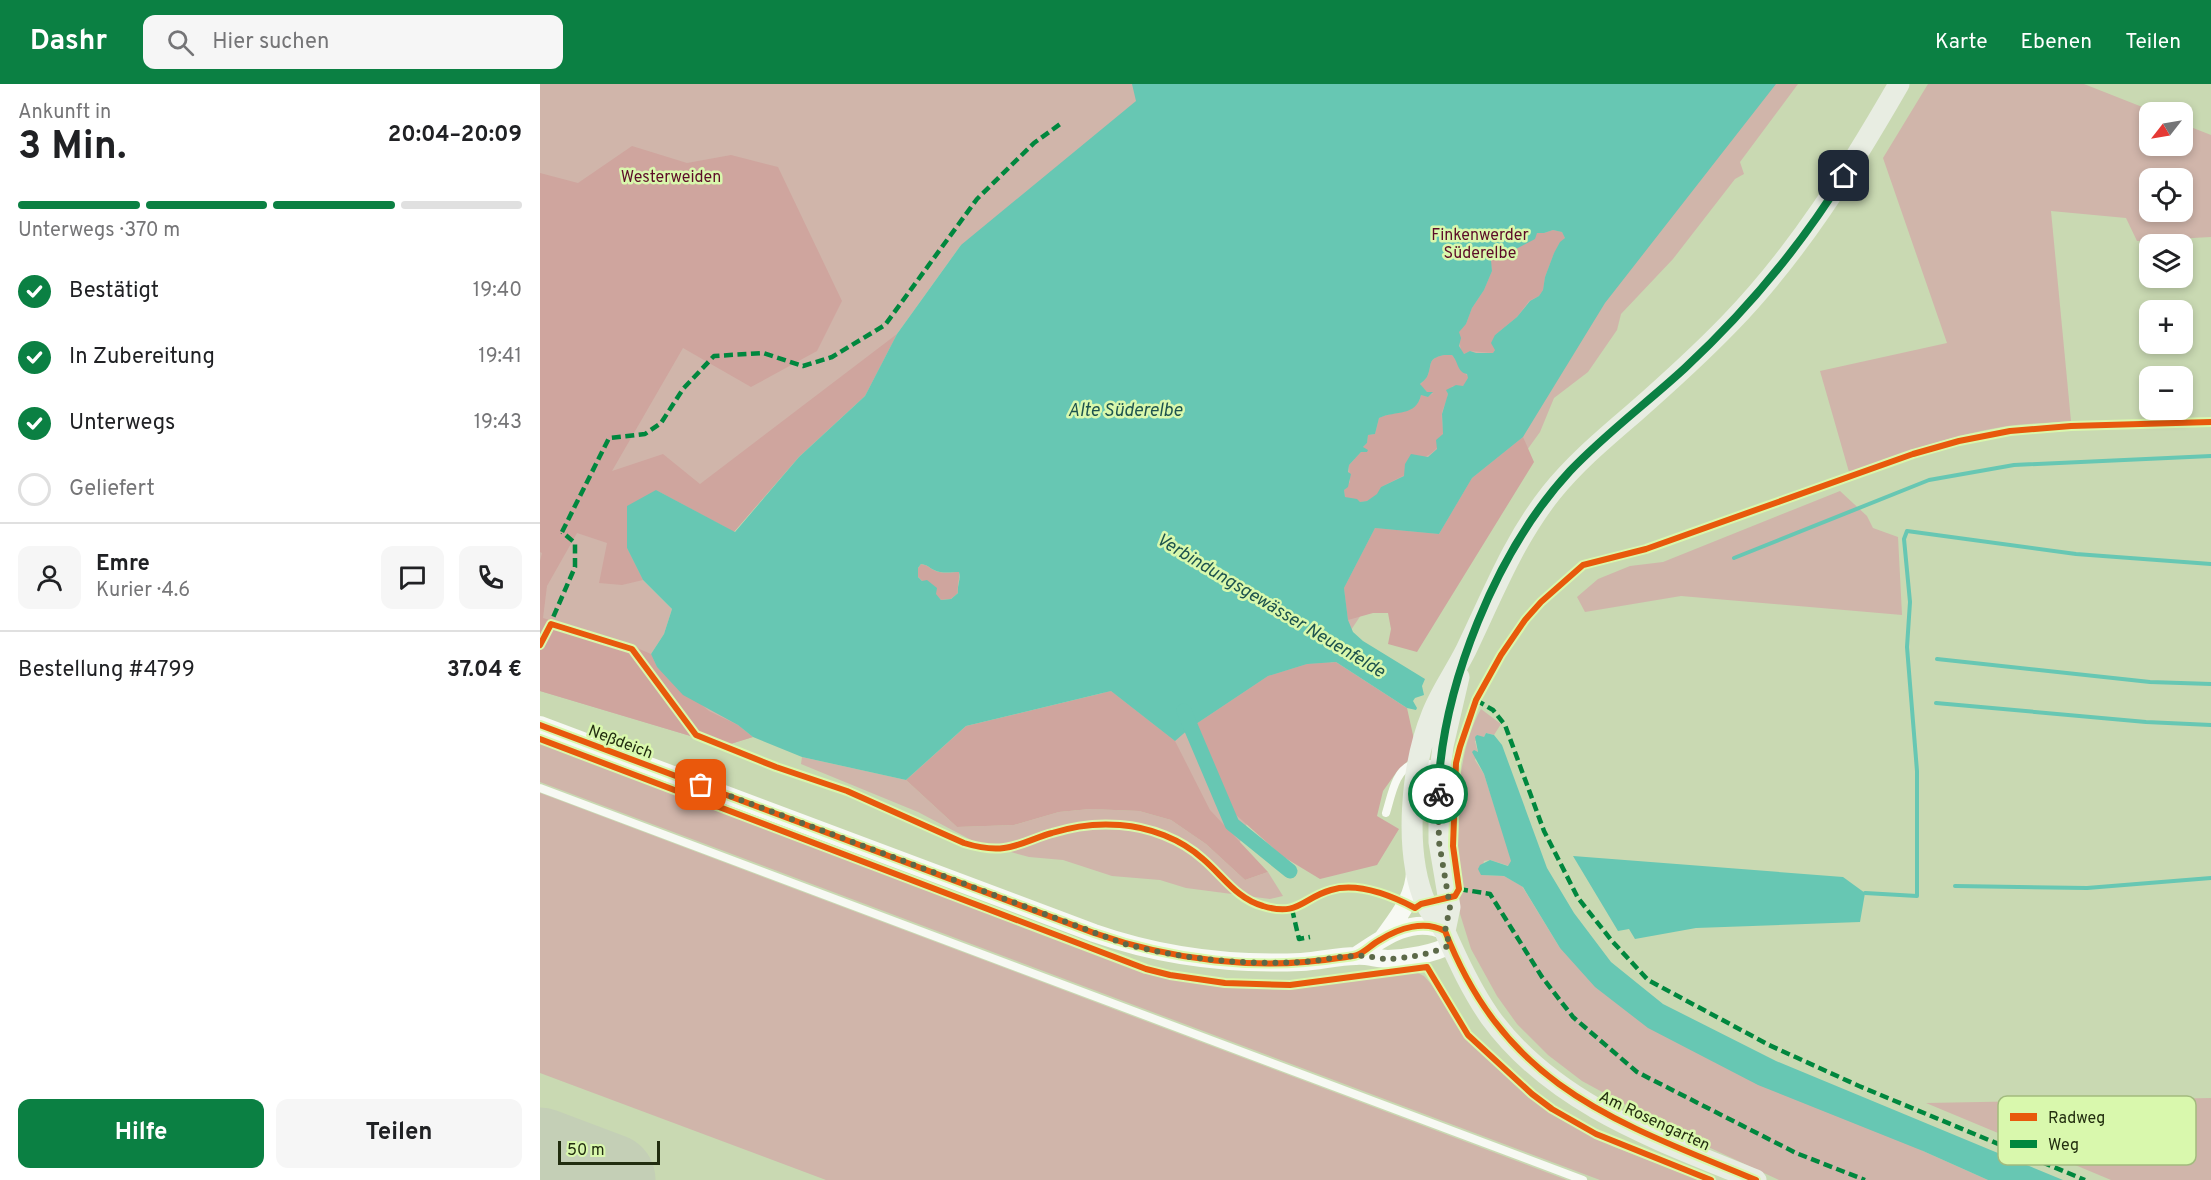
<!DOCTYPE html>
<html lang="de">
<meta charset="utf-8">
<style>
body{margin:0;font-family:Overpass,sans-serif;background:#f6f6f6;color:#202124;height:100vh;display:flex;flex-direction:column;font-size:22px;white-space:nowrap}
*{box-sizing:border-box;margin:0}
p{font-size:20px;color:#757577}
.icon{flex:none;width:33px;height:33px;fill:none;stroke:currentColor;stroke-width:2;stroke-linecap:round;stroke-linejoin:round}
.map{position:relative;flex:1;overflow:hidden}
.drawer{display:flex;flex-direction:column;background:#fff;width:540px}
.drawer>*{flex:none}
.needle{width:39px;rotate:239deg}
.tools{position:absolute;left:1599px;top:18px;display:grid;gap:12px}
.tools a{display:grid;place-items:center;width:54px;height:54px;border-radius:12px;background:#fff;box-shadow:0 3px 9px #0003;font-size:30px}
.scale{position:absolute;left:18px;bottom:15px;width:102px;box-sizing:border-box;padding-left:6px;border:3px solid #222d0f;border-top:0;font-size:16px;line-height:21px;white-space:nowrap;color:#222d0f;-webkit-text-stroke:4px #d9f8ad;paint-order:stroke}
.pin{position:absolute;display:grid;place-items:center;width:51px;height:51px;color:#fff;margin:-26px;border-radius:12px;box-shadow:0 3px 9px #0006}
.courier{position:absolute;display:grid;place-items:center;width:60px;height:60px;margin:-30px;border:4px solid #0b8043;border-radius:50%;background:#fff;color:#222;box-shadow:0 2px 8px #0007}
.overview em{font-style:normal;font-weight:700}
.overview div{display:flex;flex-direction:column-reverse}
.overview{display:flex;align-items:center;justify-content:space-between;height:102px;padding:0 18px}
h1{font-size:39px;font-weight:700;line-height:45px}
.bar{display:grid;grid-template-columns:repeat(4,1fr);gap:9px 6px;align-content:center;height:72px;padding:0 18px}
.bar i{height:8px;border-radius:4px;background:#e0e0e0}
.bar .current{background:#0b8043}
.bar p{grid-column:span 4}
.line{display:flex;align-items:center;gap:15px;padding:0 18px;border-top:2px solid #e0e0e0}
.line div{flex:1}
.round{display:grid;place-items:center;flex:none;width:63px;height:63px;border-radius:12px;background:#f6f6f6}
ol{padding:0 18px;list-style:none}
li{display:flex;align-items:center;gap:18px;height:66px}
li p{margin-inline-start:auto}
li .icon{padding:6px;border-radius:50%;background:#0b8043;color:#fff;stroke-width:4}
li:last-child{color:#757577}
li i{width:33px;height:33px;border:3px solid #e0e0e0;border-radius:50%}
.cta{display:flex;gap:12px;margin-top:auto;padding:12px 18px}
.cta a{flex:1;height:69px;border-radius:12px;background:#0b8043;color:#fff;font-size:24px;font-weight:700;line-height:69px;text-align:center}
.cta a+a{background:#f6f6f6;color:#202124}
header{display:flex;align-items:center;gap:36px;box-sizing:border-box;height:84px;padding:0 30px;background:#0b8043;color:#fff}
header strong{font-size:28px}
nav{display:flex;gap:33px;margin-inline-start:auto;font-size:21px}
.search{width:420px;height:54px;background:#f6f6f6;display:flex;align-items:center;gap:15px;box-sizing:border-box;padding:0 21px;border-radius:12px;color:#757577;font-size:22px}
main{display:flex;flex:1;min-height:0}
.map>svg:first-child{display:block}
.green{fill:#d0b5aa;fill-rule:evenodd}
.forest{fill:#cfa59e}
.water{fill:#67c7b3;fill-rule:evenodd}
.lines{fill:none;stroke-linecap:round;stroke-linejoin:round}
.stream{stroke:#67c7b3;stroke-width:4}
.canal{stroke:#67c7b3;stroke-width:15}
.runway{stroke:#c4cfb6;stroke-width:93}
.service{stroke:#f7f9f3;stroke-width:8}
.tertiary{stroke:#f7f9f3;stroke-width:18}
.secondary{stroke:#e8ede2;stroke-width:21}
.quiet{stroke:#00873e;stroke-width:4.5;stroke-dasharray:9 4.5;stroke-linecap:butt}
.cycleway-casing{stroke:#d9f8ad;stroke-width:10}
.cycleway{stroke:#e8590c;stroke-width:6}
.done{stroke:#5c6948;stroke-width:6;stroke-dasharray:0 10.8}
.route{stroke:#0b8043;stroke-width:8}
.labels{text-anchor:middle;stroke-width:5;stroke-linejoin:round;paint-order:stroke}
.park-label{font-size:16px;fill:#5d0c28;stroke:#d9f8ad}
.street-label{font-size:16px;fill:#222d0f;stroke:#d9f8ad}
.water-label{font-size:18px;font-style:italic;fill:#1d534e;stroke:#d9f8ad}
.key{fill:#d9f8ad;stroke:#a2bb7e;stroke-width:1.5}
.key-label{font-size:16px;fill:#222d0f}
</style>
<header>
<strong>Dashr</strong>
<div class="search"><svg class="icon" aria-label="search" viewBox="0 0 24 24"><circle cx="10" cy="10" r="6"/><path d="M15 15l6 6"/></svg>Hier suchen</div>
<nav><a>Karte</a><a>Ebenen</a><a>Teilen</a></nav>
</header>
<main>
<section class="drawer">
<div class="overview"><div><h1>3 Min.</h1><p>Ankunft in</p></div><em>20:04–20:09</em></div>
<div class="bar"><i class="current"></i><i class="current"></i><i class="current"></i><i></i><p>Unterwegs · 370 m</p></div>
<ol>
<li><svg class="icon" aria-label="check" viewBox="0 0 24 24"><path d="M5 12l5 5 9-10"/></svg>Bestätigt<p>19:40</p></li>
<li><svg class="icon" aria-label="check" viewBox="0 0 24 24"><path d="M5 12l5 5 9-10"/></svg>In Zubereitung<p>19:41</p></li>
<li><svg class="icon" aria-label="check" viewBox="0 0 24 24"><path d="M5 12l5 5 9-10"/></svg>Unterwegs<p>19:43</p></li>
<li><i></i>Geliefert</li>
</ol>
<div class="line" style="height:108px"><a class="round"><svg class="icon" aria-label="person" viewBox="0 0 24 24"><circle cx="12" cy="8" r="4"/><path d="M4 21q1-7 8-7t8 7"/></svg></a><div><b>Emre</b><p>Kurier · 4.6</p></div><a class="round"><svg class="icon" aria-label="chat" viewBox="0 0 24 24"><path d="M4 5h16v11H9l-5 4z"/></svg></a><a class="round"><svg class="icon" aria-label="phone" viewBox="0 0 24 24"><path d="M5 4h4l2 5-3 2q2 4 5 5l2-3 5 2v4C11 20 4 13 5 4z"/></svg></a></div>
<div class="line" style="height:78px"><div>Bestellung #4799</div><b>37.04 €</b></div>
<div class="cta"><a>Hilfe</a><a>Teilen</a></div>
</section>
<div class="map">
<svg width="1671" height="1096" viewBox="0 0 1671 1096">
<rect width="100%" height="100%" fill="#c9d9b2"/>
<path class="green" d="M0 0H1258L1200 78 1204 90 1195 95 1133 175 1081 230 1077 246 1048 288 1014 314 1000 348 977 380 843 498 803 558 729 680 699 761 470 502 421 161 357 250 325 312 103 496 132 525 124 550 111 570 213 653 184 662 0 607Z
M1388 0H1544L1615 28H1610V62H1642L1643 40 1671 51V153L1597 157 1586 134 1511 127 1531 337C1510 339 1488 339 1467 342 1412 351 1361 369 1309 388L1280 287 1407 259 1343 74ZM1610 94H1642V128H1610Z
M1300 407 1327 432 1333 444 1358 453 1362 531 1141 512 1045 528 1037 513 1058 495 1090 482 1123 478Z
M941 625 961 640 954 651 946 649 944 653 935 657 938 669 935 676 944 690 972 777 969 782 950 776 944 777 941 791 964 792 982 802 1020 864 1383 1067 1448 1096H1239L1134 1047 1042 997 1008 971 977 940 957 912 931 865 916 817 923 808C923 799 920 790 919 780 915 733 917 667 941 625Z
M0 659 613 890C657 899 702 906 747 903 790 900 833 893 876 888L884 892 891 900 930 958 996 1017 1020 1035 1072 1062 1159 1096H1060L0 698Z
M262 673 366 696 417 743 474 741 519 728 550 725 599 727 631 736 666 760 705 796 728 788 743 812 730 815 646 804 620 796 572 792 523 776 489 773 435 758 378 728 261 680Z
M0 709 1027 1096H286L0 989Z
M1671 1014V1096H1571L1386 1019Z"/>
<path class="forest" d="M92 62 147 79 191 71 238 83 302 217 277 267 211 303 143 264 72 387 123 370 160 400 357 250 325 312 259 373 194 448 116 406 87 464 103 496 82 501 59 499 67 459 37 449 7 502 3 534 90 561 111 570 117 583 169 627 198 641 213 653 184 662 0 607V477L2 469 0 468V89L38 99Z
M1013 146 1022 148 1025 154 1014 169 1005 193 1003 206 999 212 989 217 977 233 955 251V266L953 269 930 267 924 270 921 267 918 249 920 244 926 240 932 224 944 206 952 187 949 166 953 164 964 166 997 149H1004Z
M904 271H912L929 294 923 302H913L907 308 908 310C907 316 904 322 902 328 901 335 903 342 903 348 901 370 882 375 865 380V391L841 403 838 410 827 417 820 418 805 413 804 406 810 398 809 381 824 365 823 363 827 359 828 351 835 350 839 334C855 326 876 332 881 311L888 313 893 309 887 308 880 301C882 298 885 296 887 293 893 281 886 275 904 271Z
M983 353 994 378 877 568 848 560 851 545 848 529H833L808 536 804 504 835 444 899 450 932 394Z
M381 480C388 481 388 483 394 486 400 490 412 488 419 488 420 496 417 502 418 509L411 515 401 516 378 493V484Z
M796 578 867 624 875 660 869 676 858 686 843 707 837 732 859 745 837 781 780 795 742 772 695 730 656 640 728 592 767 580Z
M571 607 635 657 670 726 728 788 705 796 666 760 631 736 599 727 550 725 519 728 474 741 417 743 366 696 426 642Z"/>
<path class="water" d="M592 0H1236L1065 219 983 353 932 394 899 450 835 444 804 504 808 536 813 548 823 557 885 595 882 602 884 611 875 614 873 617 877 624 876 626 867 624 796 578 767 580 728 592 650 644 635 657 571 607 426 642 366 696 262 673 213 653 198 641 143 611 117 583 111 570 124 550 132 525 103 496 87 464V422L116 406 195 448 259 373 325 312 357 250 421 161 596 17ZM1013 146 1022 148 1025 154 1020 158 1014 169 1005 193 1003 206 999 212 990 217 977 233 955 251 951 259 955 266 953 269H936L930 267 924 270 919 262 921 254 919 248 926 240 932 224 944 206 952 187 950 166 958 164 974 166 995 155 997 149H1004ZM904 271H912C919 279 917 288 927 290L928 294 923 302 916 301 906 306 908 310 902 330 903 350 896 356 897 365 888 373 871 370 865 380 864 392 841 403 837 410 827 417 820 418 817 415 805 413 804 406 808 403 811 390 808 388 809 381 821 368H827L828 366 823 363 827 359 828 351 835 350 839 334C856 326 876 333 881 311L888 313 893 308H887L880 300C882 298 885 296 887 293 893 280 886 275 904 271ZM381 480C388 481 388 483 394 486 401 490 412 488 419 488 421 496 417 501 418 509L411 515 401 516 396 510 397 504 387 496 382 497 378 493V484Z
M946 649 954 651 962 661 1007 784 1034 829 1071 878 1123 920 1236 977 1523 1096H1448L1383 1067 1218 1001 1108 944 1055 903 1020 864 983 803 964 792 941 791 938 785 940 781 950 776 968 782 971 777 944 690 932 668 934 666 938 668 935 653 937 651 944 653Z
M1033 772 1303 793 1325 809 1320 838 1156 844 1095 855 1089 845 1078 847Z"/>
<g class="lines">
<path class="stream" d="M1194 474 1389 396 1474 381 1671 372
M1397 575 1610 598 1671 600
M1396 619 1606 638 1671 641
M1415 802 1547 804 1671 794
M1325 809 1377 812V687L1367 563 1370 518 1364 455 1367 447 1536 470 1671 480"/>
<path class="canal" d="M644 627 692 740 750 787"/>
<path class="runway" d="M0 1070 69 1096"/>
<path class="service" d="M0 704 1043 1096
M846 729C851 714 855 684 874 680 882 678 892 681 899 681"/>
<path class="tertiary" d="M0 641 554 849C620 872 691 881 761 878 780 877 798 872 816 872 827 871 837 875 848 875 867 874 894 870 910 861
M843 854C858 833 875 813 875 786
M816 872C842 854 873 831 905 847"/>
<path class="secondary" d="M905 847 910 823 899 758V696L903 662 919 593
M1216 1096C1119 1056 1014 1021 950 933 932 907 919 879 906 850 901 839 891 831 886 820 863 768 871 682 892 630 901 607 915 588 926 566 952 512 973 457 1011 409 1036 378 1065 354 1094 329 1127 300 1159 271 1189 240 1258 169 1310 85 1359 0"/>
<path class="quiet" d="M22 448 69 354 105 350 121 339 143 305 174 272 223 269 263 282 292 273 345 241 437 115 494 59 523 38
M8 545 35 483V459L22 448
M936 616 953 626 965 641 1004 747 1038 814 1072 857 1108 896 1229 961 1319 1002 1545 1096
M919 805 950 810 1002 893 1033 933 1097 988 1256 1069 1325 1096
M752 825 759 855 770 853"/>
<defs>
<path id="cycleway" d="M0 561 11 540 92 565 156 651 236 683 307 707 424 759C437 763 450 766 464 764 481 762 496 753 512 749 534 742 557 739 580 741 609 743 641 755 663 775 683 792 697 815 723 822 759 833 762 814 791 806 818 798 852 812 875 824L881 820 915 812 919 805 913 762 916 679 920 663 936 616 961 571 985 536 1001 518 1043 481 1106 465 1373 370 1419 357 1470 347 1531 342 1671 338
M0 641 554 849C631 876 718 887 799 874 804 873 812 873 817 871 825 868 832 860 840 856 859 844 884 836 905 847 966 1003 1074 1037 1216 1096
M0 655 606 885 630 891 685 899 750 901 887 883 928 951 992 1010 1012 1025 1056 1050 1171 1096"/>
</defs>
<use href="#cycleway" class="cycleway-casing"/>
<use href="#cycleway" class="cycleway"/>
</g>
<g class="lines">
<path class="done" d="M161 701 585 860C642 875 703 881 762 878 780 877 798 872 816 872 827 871 838 875 848 875 867 874 893 870 910 861L905 847 910 823 899 758 898 710"/>
<path class="route" d="M898 710C902 602 956 467 1030 387 1065 350 1107 319 1145 284 1206 227 1260 163 1304 92"/>
</g>
<g class="labels">
<g class="park-label">
<text x="131" y="98">Westerweiden</text>
<text x="940" y="156">Finkenwerder<tspan x="940" dy="18">Süderelbe</tspan></text>
</g>
<g class="street-label">
<text transform="translate(81 657) rotate(21)" y="6">Neßdeich</text>
<text transform="translate(1115 1036) rotate(25)" y="6">Am Rosengarten</text>
</g>
<g class="water-label">
<text x="585" y="332">Alte Süderelbe</text>
<text transform="translate(731 521) rotate(31)" y="6">Verbindungsgewässer Neuenfelde</text>
</g>
</g>
<rect x="1458" y="1012" width="198" height="69" rx="9" class="key"/>
<rect x="1470" y="1029" width="27" height="8" fill="#e8590c"/>
<rect x="1470" y="1056" width="27" height="8" fill="#00873e"/>
<g class="key-label">
<text x="1508" y="1039">Radweg</text>
<text x="1508" y="1066">Weg</text>
</g>
</svg>
<div class="tools">
<a><svg class="needle" viewBox="-14 -14 28 28"><path d="M0-13l5 13h-10z" fill="#e53935"/><path d="M0 13l5-13h-10z" fill="#757577"/></svg></a>
<a><svg class="icon" aria-label="locate" viewBox="0 0 24 24"><circle cx="12" cy="12" r="6"/><path d="M12 2v4M12 18v4M2 12h4M18 12h4"/></svg></a>
<a><svg class="icon" aria-label="layers" viewBox="0 0 24 24"><path d="M12 4l9 5-9 5-9-5zM3 14l9 5 9-5"/></svg></a>
<a>+</a>
<a>−</a>
</div>
<div class="scale">50 m</div>
<div class="pin" style="left:161px;top:701px;background:#ea580c"><svg class="icon" aria-label="bag" viewBox="0 0 24 24"><path d="M5 8h14l-1 12H6zM9 8a3 3 0 0 1 6 0"/></svg></div>
<div class="pin" style="left:1304px;top:92px;background:#1f2937"><svg class="icon" aria-label="home" viewBox="0 0 24 24"><path d="M3 11l9-7 9 7M6 9v11h12V9"/></svg></div>
<div class="courier" style="left:898px;top:710px"><svg class="icon" aria-label="bike" viewBox="0 0 24 24"><circle cx="6" cy="16" r="4"/><circle cx="18" cy="16" r="4"/><path d="M6 16l4-8h5l3 8M10 8l3 8H6M13 5h3"/></svg></div>
</div>
</main>
